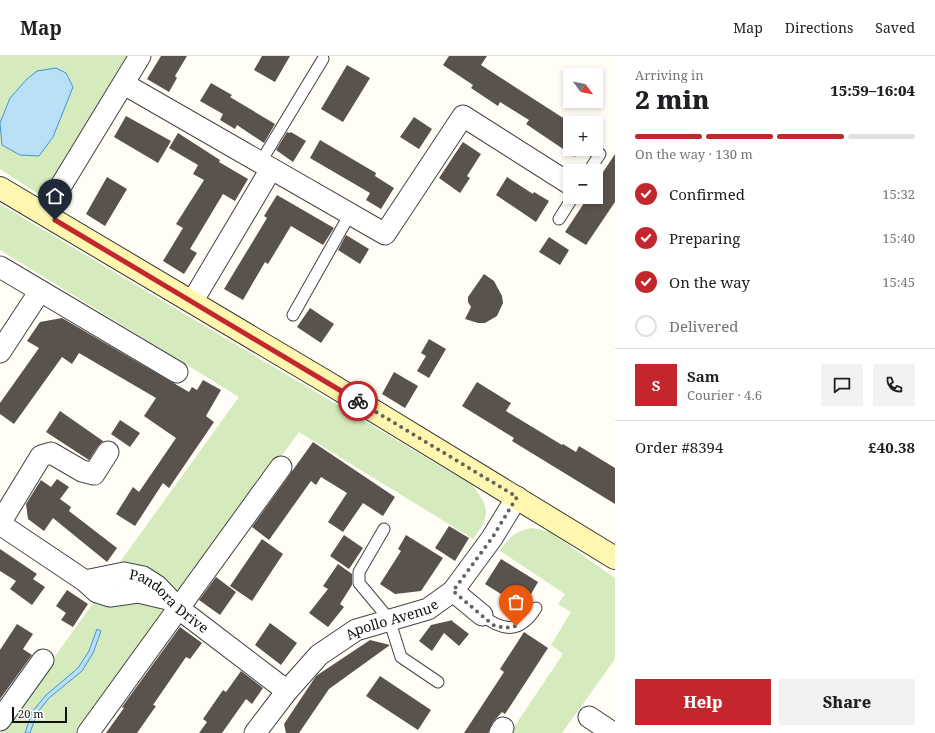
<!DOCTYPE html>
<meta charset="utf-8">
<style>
body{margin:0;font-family:"Noto Serif",serif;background:#f2f2f2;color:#202124;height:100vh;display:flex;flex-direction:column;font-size:15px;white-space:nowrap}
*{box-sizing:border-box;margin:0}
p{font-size:13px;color:#757577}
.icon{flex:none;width:22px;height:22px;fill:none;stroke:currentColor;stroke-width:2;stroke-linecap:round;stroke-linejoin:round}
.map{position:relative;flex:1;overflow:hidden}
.side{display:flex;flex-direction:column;background:#fff;width:320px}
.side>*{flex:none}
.needle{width:26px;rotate:122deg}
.controls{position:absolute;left:563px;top:12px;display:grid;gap:8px}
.controls a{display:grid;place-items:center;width:40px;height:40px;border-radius:0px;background:#fff;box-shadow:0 2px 6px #0003;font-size:20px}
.scale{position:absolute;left:12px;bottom:10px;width:55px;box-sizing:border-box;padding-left:4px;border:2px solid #111;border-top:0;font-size:11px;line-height:14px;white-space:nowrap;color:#111;-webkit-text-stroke:3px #fff;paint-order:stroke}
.pin{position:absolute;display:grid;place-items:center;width:34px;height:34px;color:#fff;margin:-41px -17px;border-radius:50% 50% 50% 0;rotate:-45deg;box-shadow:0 0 4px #0007}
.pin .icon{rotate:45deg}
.courier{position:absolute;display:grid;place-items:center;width:40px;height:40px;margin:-20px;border:3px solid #c4262e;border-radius:50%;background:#fff;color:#222;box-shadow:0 1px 5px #0007}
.summary em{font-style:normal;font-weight:800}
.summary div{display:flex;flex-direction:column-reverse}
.summary{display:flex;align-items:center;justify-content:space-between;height:68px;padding:0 20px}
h1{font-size:26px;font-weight:800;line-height:30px}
.bar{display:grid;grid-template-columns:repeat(4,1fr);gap:6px 4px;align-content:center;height:48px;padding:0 20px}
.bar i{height:5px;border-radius:3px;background:#e0e0e0}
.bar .active{background:#c4262e}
.bar p{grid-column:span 4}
.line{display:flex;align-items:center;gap:10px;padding:0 20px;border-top:1px solid #e0e0e0}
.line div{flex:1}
.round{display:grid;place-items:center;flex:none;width:42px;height:42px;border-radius:0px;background:#f2f2f2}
ol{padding:0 20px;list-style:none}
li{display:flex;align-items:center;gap:12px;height:44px}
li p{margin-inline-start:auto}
li .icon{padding:4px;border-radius:50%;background:#c4262e;color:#fff;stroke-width:4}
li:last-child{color:#757577}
li i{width:22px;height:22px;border:2px solid #e0e0e0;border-radius:50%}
.primary-button{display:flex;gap:8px;margin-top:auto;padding:8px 20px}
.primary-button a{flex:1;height:46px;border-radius:0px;background:#c4262e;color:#fff;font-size:16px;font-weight:800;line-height:46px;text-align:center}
.primary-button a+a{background:#f2f2f2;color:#202124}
header{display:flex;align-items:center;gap:24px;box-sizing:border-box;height:56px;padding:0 20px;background:#fff;border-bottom:1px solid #e0e0e0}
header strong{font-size:19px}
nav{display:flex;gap:22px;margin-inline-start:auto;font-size:14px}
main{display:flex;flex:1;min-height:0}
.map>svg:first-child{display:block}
.green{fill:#d5ebbd}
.water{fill:#b9e0f7;stroke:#3f96cf}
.building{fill:#5a524d}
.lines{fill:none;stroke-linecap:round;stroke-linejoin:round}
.service-casing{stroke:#444;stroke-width:13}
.minor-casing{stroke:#444;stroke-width:23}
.secondary-casing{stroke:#333;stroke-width:24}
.service{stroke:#fff;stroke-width:11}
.minor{stroke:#fff;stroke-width:21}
.secondary{stroke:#fff6b0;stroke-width:22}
.done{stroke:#646461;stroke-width:4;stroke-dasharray:0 7.2}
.route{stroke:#c4262e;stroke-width:5}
.labels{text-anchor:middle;stroke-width:4;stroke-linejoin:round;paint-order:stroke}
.street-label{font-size:14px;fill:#111;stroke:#fff}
</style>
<header>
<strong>Map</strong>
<nav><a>Map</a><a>Directions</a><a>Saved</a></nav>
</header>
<main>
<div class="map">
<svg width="615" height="677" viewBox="0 0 615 677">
<rect width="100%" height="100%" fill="#fffdf5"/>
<path class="green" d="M0 0H126L43 141 0 113Z
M0 148 472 429C490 452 491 459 473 483L299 376 180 538C157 520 148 514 120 506L239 341 0 194Z
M533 472 550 476 615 522V603L562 677H510L563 598 551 589 571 556 558 548 565 538 500 495C510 480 515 475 533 472Z
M138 545 155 550 166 557 78 677H0L94 546C109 552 123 549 138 545Z"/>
<path class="water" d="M56 12 66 17 73 31 53 81 39 100 20 99 2 89 0 67 10 42 27 23 37 15Z
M97 573 101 575 93 597 82 615 49 642 37 657 30 677H25L32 656 46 639 78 612 89 595Z"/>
<path class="building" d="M161 0H187L175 20 177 22 169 36 147 23Z
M262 0H290L275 26 254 14Z
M449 0H487L481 9 571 67 570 93H580L575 101 526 68 529 64 500 46 498 50 471 32 473 29 443 9Z
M347 9 370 22 343 66 321 53Z
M211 27 232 39 230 41 275 68 264 87 237 69 235 73 220 64 223 58 200 45Z
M126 60 171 85 158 107 114 81Z
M414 61 432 73 419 93 400 81Z
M287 76 290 77 291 76 306 85 293 106 276 94Z
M178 77 220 104 219 106 248 123 235 145 223 138 190 193 197 197 184 218 163 205 183 172 176 168 204 124 193 118 198 109 169 92Z
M320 84 376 117 375 120 394 132 381 153 366 144 370 137 310 102Z
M463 86 481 98 467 120 470 122 460 137 439 122Z
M615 98V146L586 189 565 176 588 141H596V127Z
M107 121 127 133 105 170 86 158Z
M507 121 533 138 534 136 549 145 536 166 496 139Z
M277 139 334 172 323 189 291 170 268 208 265 206 243 244 224 233 267 162 264 160Z
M346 179 369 193 360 208 338 194Z
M549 181 569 194 560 209 539 196Z
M484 218 494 225 502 240 503 247 497 260 485 267H478L465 263 471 251 468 246V241Z
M310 252 334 268 321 287 297 271Z
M62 262 189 336 192 331 197 334 203 324 221 334 206 360 214 366 169 432 163 427 135 470 116 458 133 431 139 436 176 382 144 360 156 342 79 297 72 308 62 301 14 368 0 358V347L39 292 27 285 40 266Z
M429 283 446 293 429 322 417 315 426 300 421 297Z
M394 316 418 330 405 352 382 338Z
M477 326 511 347 506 355 562 389 563 388 576 396 579 390 615 412V448L512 385 514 382 462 350Z
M60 355 103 385 98 390 89 404 46 376Z
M120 364 140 377 130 391 111 378Z
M313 386 395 441 383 460 363 447 343 476 328 466 347 437 321 421 316 429 311 425 269 484 252 471Z
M57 423 69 431 60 443 71 451 69 455 117 492 107 506 53 462 44 475 28 463 26 448 41 424 51 431Z
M449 470 469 482 455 505 435 492Z
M344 479 363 492 349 513 330 500Z
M406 479 443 502 421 535 395 538 380 528 401 495 398 493Z
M262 483 283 498 252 545 230 530Z
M0 493 37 518 33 523 45 531 32 549 10 533 16 525 0 515Z
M501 503 538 526 523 552 485 528Z
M338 508 352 518V529L340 548 344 551 328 571 309 557 328 533 323 530Z
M216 521 236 536 220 559 199 544Z
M67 534 88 548 73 571 61 564 66 557 56 550Z
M453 564 452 565 469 578 459 590 444 577 432 595 419 585 431 569Z
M270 567 297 587 281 609 255 589Z
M17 568 33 578 23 593 32 599 0 643V594Z
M180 571 202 587 190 603 186 601 153 649 156 650 137 677H106L124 652 122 651Z
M524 576 548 592 505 658 502 656 493 666 488 677H464L504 616 500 613Z
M370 584 390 589 329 633 299 677H286L284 668 316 620Z
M241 615 263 632 252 648 246 643 222 677H199L207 666 203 663 223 634 226 636Z
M380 620 431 654 418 674 366 640Z"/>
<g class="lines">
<defs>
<path id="service" d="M260 107 323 3
M589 115 600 98
M559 163 573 141
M293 259 350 158
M384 473 359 516V527L389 563 401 601 438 626
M482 559C504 577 521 576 536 552"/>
<g id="minor">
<path d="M124 28 385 178 463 60 570 128"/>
<path d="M59 133 140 0"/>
<path d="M0 211 177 316"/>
<path d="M192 246 271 113"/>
<path d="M0 296 40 235"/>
<path d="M0 467 41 400 51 397 82 415 94 418 108 396"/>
<path d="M0 468 85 525 97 536 110 540 138 536 168 543"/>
<path id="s1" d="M85 525 124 517 143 521 157 530 178 552 287 635"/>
<path d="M453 535 482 559"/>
<path d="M589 661 613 677"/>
<path d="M0 664 43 604"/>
<path d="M88 677 281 411"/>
<path id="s2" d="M255 677 287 635 319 599 356 574 428 553 453 535 492 482 517 441"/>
<path d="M500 677 503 672"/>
</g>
<path id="secondary" d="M0 132 325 325 615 502"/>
</defs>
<use href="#service" class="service-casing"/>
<use href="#minor" class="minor-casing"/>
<use href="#secondary" class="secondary-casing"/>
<use href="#service" class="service"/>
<use href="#minor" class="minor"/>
<use href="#secondary" class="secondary"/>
</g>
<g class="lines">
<path class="done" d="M358 345 517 441 492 482 453 535 493 569 504 572 516 570"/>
<path class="route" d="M55 164 358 345"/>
</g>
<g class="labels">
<g class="street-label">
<text dy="5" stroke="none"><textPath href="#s1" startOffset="94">Pandora Drive</textPath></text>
<text dy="5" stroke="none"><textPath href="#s2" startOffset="183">Apollo Avenue</textPath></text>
</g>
</g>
</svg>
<div class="controls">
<a><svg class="needle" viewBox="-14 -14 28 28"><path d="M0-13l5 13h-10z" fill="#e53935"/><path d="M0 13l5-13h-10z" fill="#757577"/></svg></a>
<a>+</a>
<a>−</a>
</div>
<div class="scale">20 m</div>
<div class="pin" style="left:516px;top:570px;background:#ea580c"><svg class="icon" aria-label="bag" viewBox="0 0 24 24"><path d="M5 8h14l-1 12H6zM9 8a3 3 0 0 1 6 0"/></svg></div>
<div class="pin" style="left:55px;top:164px;background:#1f2937"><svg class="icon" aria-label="home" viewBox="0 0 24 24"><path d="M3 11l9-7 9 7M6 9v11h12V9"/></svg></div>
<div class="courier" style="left:358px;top:345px"><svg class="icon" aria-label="bike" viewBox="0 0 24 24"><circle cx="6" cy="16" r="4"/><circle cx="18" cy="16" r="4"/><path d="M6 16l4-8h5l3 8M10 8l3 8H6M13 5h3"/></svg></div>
</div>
<section class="side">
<div class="summary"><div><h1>2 min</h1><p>Arriving in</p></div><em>15:59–16:04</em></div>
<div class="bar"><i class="active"></i><i class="active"></i><i class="active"></i><i></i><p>On the way · 130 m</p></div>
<ol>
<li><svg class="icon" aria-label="check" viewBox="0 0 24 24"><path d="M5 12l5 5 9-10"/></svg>Confirmed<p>15:32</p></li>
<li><svg class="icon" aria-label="check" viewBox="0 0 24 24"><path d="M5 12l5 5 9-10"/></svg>Preparing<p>15:40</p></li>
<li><svg class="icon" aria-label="check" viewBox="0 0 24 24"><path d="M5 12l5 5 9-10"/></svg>On the way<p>15:45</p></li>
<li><i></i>Delivered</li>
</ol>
<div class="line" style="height:72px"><b class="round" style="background:#c4262e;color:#fff">S</b><div><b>Sam</b><p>Courier · 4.6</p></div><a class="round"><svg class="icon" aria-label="chat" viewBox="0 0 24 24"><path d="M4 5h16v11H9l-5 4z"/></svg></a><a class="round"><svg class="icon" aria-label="phone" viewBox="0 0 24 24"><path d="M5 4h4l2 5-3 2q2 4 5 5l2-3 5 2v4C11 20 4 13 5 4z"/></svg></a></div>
<div class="line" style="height:52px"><div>Order #8394</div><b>£40.38</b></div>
<div class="primary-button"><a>Help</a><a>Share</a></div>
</section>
</main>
